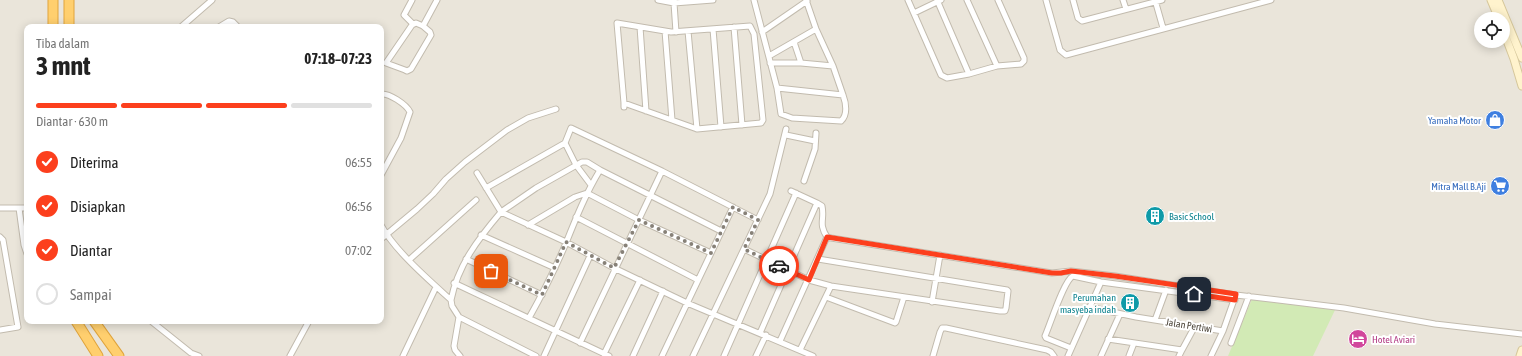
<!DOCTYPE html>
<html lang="id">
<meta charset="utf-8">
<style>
body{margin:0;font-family:"Asap Condensed",sans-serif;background:#f2f2f2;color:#222;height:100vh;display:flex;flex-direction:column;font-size:15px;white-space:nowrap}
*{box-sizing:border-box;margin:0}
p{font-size:13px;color:#767676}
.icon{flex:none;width:22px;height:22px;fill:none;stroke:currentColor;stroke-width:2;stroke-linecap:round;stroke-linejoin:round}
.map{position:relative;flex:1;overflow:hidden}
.side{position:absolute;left:24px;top:24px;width:360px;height:300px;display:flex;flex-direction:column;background:#fff;border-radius:8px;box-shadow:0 2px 10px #0003}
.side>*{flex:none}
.controls{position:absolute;left:1474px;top:12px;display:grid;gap:8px}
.controls a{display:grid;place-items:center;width:36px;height:36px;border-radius:50%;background:#fff;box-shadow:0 2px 10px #0003;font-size:20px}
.pin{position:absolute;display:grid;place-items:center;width:34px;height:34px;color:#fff;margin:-17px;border-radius:8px;box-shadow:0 2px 6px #0006}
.courier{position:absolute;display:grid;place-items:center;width:40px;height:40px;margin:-20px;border:3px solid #fc3f1d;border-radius:50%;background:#fff;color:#222;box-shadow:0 1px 5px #0007}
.headline em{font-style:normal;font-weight:700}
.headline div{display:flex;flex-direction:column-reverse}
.headline{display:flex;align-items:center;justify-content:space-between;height:68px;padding:0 12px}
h1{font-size:26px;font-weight:700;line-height:30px}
.bar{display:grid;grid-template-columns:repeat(4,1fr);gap:6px 4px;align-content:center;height:48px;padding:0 12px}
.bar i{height:5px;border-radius:3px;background:#e0e0e0}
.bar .on{background:#fc3f1d}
.bar p{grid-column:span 4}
ol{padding:0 12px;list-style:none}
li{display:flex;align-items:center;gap:12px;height:44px}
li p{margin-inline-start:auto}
li .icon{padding:4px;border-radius:50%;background:#fc3f1d;color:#fff;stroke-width:4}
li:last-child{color:#767676}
li i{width:22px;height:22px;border:2px solid #e0e0e0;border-radius:50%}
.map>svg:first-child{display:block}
.residential{fill:#eae5da;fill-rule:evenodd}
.green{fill:#d2eab5}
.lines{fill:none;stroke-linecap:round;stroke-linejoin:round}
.street-casing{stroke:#c2bbae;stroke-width:7}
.secondary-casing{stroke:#d6c79b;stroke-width:9}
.highway-casing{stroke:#e0a43c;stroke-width:11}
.street{stroke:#fff;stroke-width:5}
.secondary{stroke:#fff3cd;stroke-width:7}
.highway{stroke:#ffcf6e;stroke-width:9}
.done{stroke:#878178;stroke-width:4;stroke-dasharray:0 7.2}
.route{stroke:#fc3f1d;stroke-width:5}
.labels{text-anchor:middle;stroke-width:4;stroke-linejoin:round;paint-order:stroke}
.shop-label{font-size:10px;fill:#366cbe;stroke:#fff;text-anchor:end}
.culture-label{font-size:10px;fill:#0d838f;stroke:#fff;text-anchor:start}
.street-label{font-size:10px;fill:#4b4439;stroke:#fff}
.hotel-label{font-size:10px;fill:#b23c85;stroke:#fff;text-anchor:start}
</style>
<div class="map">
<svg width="1522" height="356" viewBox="0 0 1522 356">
<rect width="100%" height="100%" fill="#f6f3ec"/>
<path class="residential" d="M0 0H1522V356H0ZM1481 19H1503V41H1481ZM27 27H381V321H27Z"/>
<path class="green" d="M1252 299 1335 310 1313 356H1228Z"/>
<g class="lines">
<defs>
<path id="street" d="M412 0 404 15 413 24
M658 0 674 3V1
M754 0 777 88 781 114 792 118 841 121C848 115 846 103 843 95
M806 0 816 29 833 66
M908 0 941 75 947 78 969 74 997 66 1021 64 1024 61V58L998 0
M937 0 969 74
M967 0 997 66
M1046 0 1060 50 1066 55 1271 0
M1073 0 1078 18 1082 21 1162 0
M1123 0 1126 9
M1155 0 1163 28
M914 13 941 0
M423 26 430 32 431 35 411 69 407 71 405 70 386 63 412 25 416 23 423 26 437 0
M181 27 212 0
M219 27 229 21 233 22 238 27
M640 27 646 111
M734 27 742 125
M713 29 721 127
M665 31 672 120
M688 31 697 129
M676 32 674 3 713 0
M762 32 807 1
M769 56 816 29
M770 63H801
M777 88 843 95 833 66 801 63 794 42
M381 94C389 93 406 104 410 112L401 138 381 175
M624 103 697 129 761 123 763 120 754 34 750 26 671 32 617 23 624 103V107
M786 135 815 141
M477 173 501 212 536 188 582 162H587L600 170
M804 181 815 149 816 133
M591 185 576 165 565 143 571 128 662 171 758 220
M486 188 565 143
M791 191 817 203 822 206C825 220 818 223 827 237L831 238 1052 273 1071 271 1115 276 1236 295 1344 308 1435 324 1522 334
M587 193 639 220 711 253
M0 208H27
M19 208 24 245 27 254
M576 217 698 280
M381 225C394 250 430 281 451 300L452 306 459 317 536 356
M528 225 575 197 587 193
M481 235 555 268
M0 237 3 240 18 327 0 330
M381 239 417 209 433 194 446 179 465 162 507 130 528 118 556 109
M744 249 809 280 831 286 1000 311H1005L1006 308 1008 291 1007 290 818 259
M466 259 542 295
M409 260 476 200
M454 283 609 356
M826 297 895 323 896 322 904 297
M451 300C458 265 478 239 501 212L566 242 614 268 687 303 813 356
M932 302 940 255
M1089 307 1136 317 1223 331
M459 317 454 346 455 350 460 356
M529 318C543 293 555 269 566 243 576 218 586 193 600 170L721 231
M1155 320 1166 290
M151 321 191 353 199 356
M760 333 817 203
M1108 339 1182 350 1179 356
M780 341 827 237
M580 343 662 171
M1231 343 1249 296
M1071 348 1046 338 1045 336C1050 325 1064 280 1073 276L1101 282 1235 300
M800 350 831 286
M1182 350 1195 326
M604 354 640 280
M290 356 309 321
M403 356 436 287
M544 356 590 256
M633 356 663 291
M662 356 733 207
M693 356 770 194 786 129
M724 356 796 193
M756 356 766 335
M933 356 940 332 942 328H946L1047 350 1051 352 1054 356
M1068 356 1101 282
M1101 356 1120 314
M1129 356 1134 343
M1211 356 1223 331 1235 297"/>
<path id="secondary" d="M1491 0 1499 19
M1498 0 1522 58
M1503 30 1514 59 1522 86
M1520 356 1522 350"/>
<path id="highway" d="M53 0V27
M69 0V27
M76 321 98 356
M94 321 119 356"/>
</defs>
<use href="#street" class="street-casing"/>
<use href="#secondary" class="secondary-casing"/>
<use href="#highway" class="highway-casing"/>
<use href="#street" class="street"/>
<use href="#secondary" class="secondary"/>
<use href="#highway" class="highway"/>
</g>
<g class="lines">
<path class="done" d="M491 271 542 295 566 242 614 268 639 220 711 253 733 207 758 220 744 249 779 266"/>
<path class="route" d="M779 266 809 280 827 237 1052 273H1061L1071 271 1115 276 1236 294 1235 300 1194 294"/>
</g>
<defs>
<symbol id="shop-disc" viewBox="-11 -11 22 22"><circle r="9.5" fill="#3f7fe0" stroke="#fff"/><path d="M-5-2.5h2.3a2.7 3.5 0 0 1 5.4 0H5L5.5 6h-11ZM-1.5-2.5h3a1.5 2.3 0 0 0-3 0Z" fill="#fff"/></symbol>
<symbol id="supermarket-disc" viewBox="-11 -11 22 22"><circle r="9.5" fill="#3f7fe0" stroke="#fff"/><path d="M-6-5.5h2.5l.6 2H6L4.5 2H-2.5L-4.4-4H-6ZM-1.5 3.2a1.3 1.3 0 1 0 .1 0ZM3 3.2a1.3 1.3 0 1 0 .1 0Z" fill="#fff"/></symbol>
<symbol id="building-disc" viewBox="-11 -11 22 22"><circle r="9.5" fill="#0f9aa8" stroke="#fff"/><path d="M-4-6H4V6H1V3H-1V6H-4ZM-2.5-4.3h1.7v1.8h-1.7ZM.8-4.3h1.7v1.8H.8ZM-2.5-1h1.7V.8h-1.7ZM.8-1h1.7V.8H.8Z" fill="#fff"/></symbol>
<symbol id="hotel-disc" viewBox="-11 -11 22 22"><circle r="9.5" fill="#d1479c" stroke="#fff"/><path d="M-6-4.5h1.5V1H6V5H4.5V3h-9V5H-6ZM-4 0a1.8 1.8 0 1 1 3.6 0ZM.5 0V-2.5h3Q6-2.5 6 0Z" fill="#fff"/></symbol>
</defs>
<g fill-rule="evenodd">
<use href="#shop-disc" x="1484" y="109" width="22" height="22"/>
<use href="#supermarket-disc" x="1489" y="175" width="22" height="22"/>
<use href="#building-disc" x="1144" y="205" width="22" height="22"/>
<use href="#building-disc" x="1119" y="292" width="22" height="22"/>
<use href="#hotel-disc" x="1347" y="328" width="22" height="22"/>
</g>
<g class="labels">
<g class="shop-label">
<text x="1481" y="124">Yamaha Motor</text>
<text x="1486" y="190">Mitra Mall B.Aji</text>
</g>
<g class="culture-label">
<text x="1169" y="220">Basic School</text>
<text x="1116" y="301" text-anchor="end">Perumahan<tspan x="1116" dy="12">masyeba indah</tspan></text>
</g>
<g class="street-label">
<text transform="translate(1189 325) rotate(9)" y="4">Jalan Pertiwi</text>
</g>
<g class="hotel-label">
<text x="1372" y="343">Hotel Aviari</text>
</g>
</g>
</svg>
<div class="controls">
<a><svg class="icon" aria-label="locate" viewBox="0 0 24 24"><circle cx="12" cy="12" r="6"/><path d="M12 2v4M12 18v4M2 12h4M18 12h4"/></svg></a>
</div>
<div class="pin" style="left:491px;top:271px;background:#ea580c"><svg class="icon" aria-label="bag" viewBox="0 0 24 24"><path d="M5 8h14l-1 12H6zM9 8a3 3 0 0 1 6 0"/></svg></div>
<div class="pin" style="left:1194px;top:294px;background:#1f2937"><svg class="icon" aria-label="home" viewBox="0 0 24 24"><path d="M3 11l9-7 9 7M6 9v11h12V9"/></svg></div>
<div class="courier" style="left:779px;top:266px"><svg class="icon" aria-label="car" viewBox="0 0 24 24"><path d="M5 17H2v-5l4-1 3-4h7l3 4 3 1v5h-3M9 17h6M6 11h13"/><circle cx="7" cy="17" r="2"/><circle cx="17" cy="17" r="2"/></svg></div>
<section class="side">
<div class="headline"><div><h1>3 mnt</h1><p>Tiba dalam</p></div><em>07:18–07:23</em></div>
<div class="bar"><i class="on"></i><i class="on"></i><i class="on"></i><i></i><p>Diantar · 630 m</p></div>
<ol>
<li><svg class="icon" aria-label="check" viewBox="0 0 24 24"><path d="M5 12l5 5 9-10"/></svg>Diterima<p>06:55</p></li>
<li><svg class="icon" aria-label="check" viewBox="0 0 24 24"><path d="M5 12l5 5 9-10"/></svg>Disiapkan<p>06:56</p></li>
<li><svg class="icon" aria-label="check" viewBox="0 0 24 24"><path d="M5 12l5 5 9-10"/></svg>Diantar<p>07:02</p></li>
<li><i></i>Sampai</li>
</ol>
</section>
</div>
